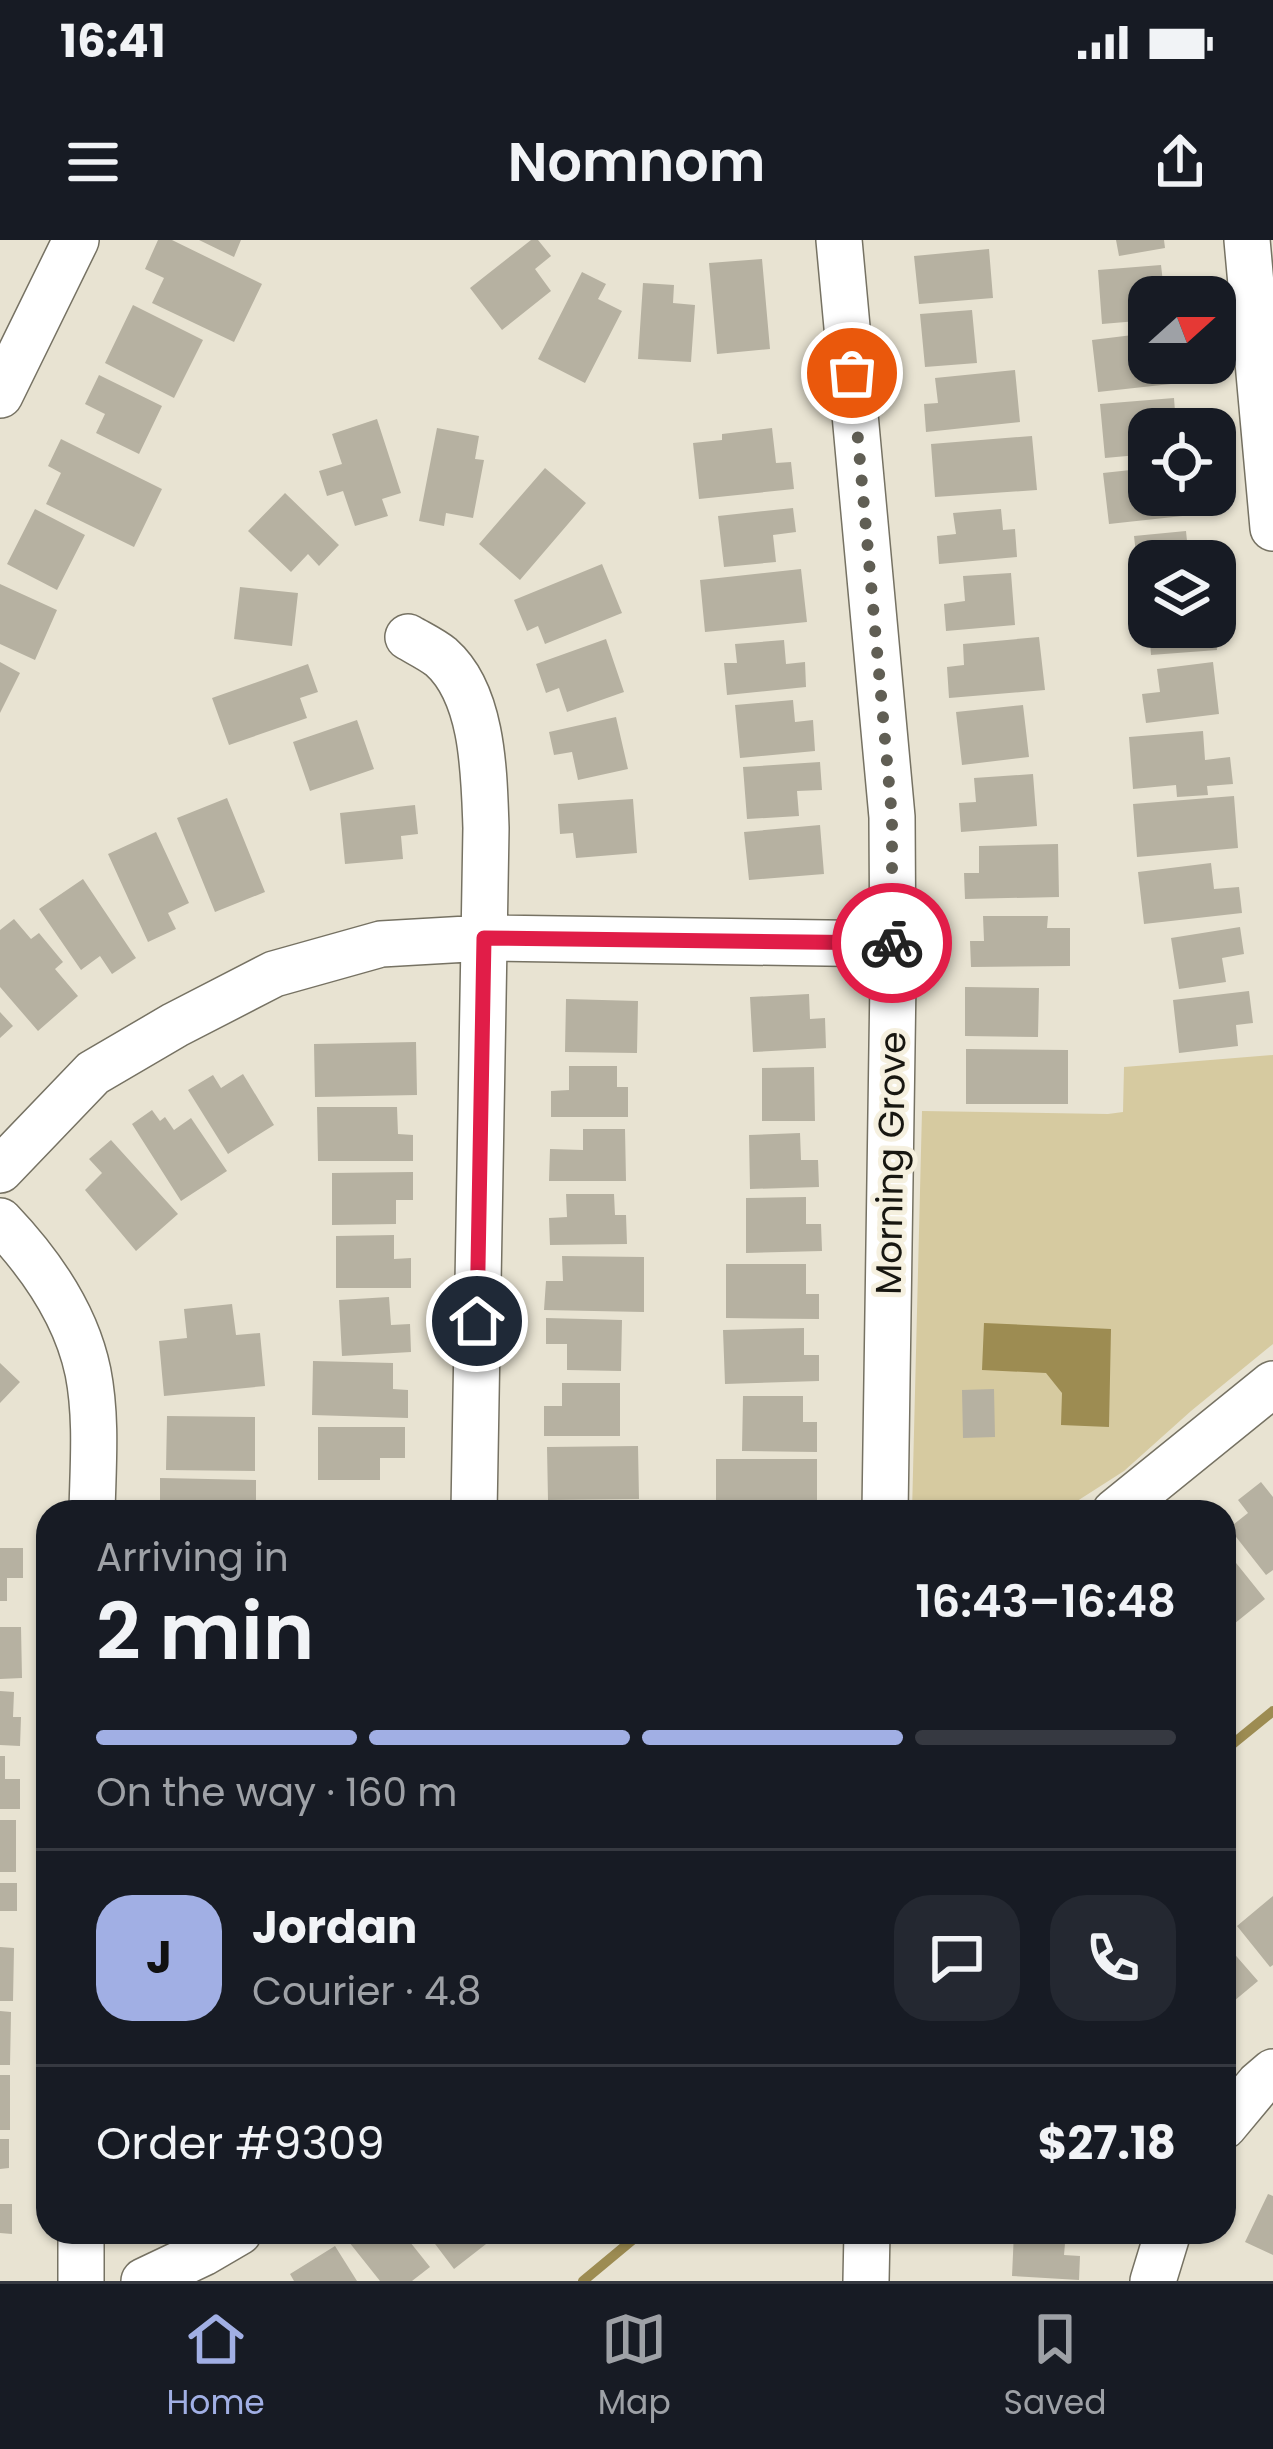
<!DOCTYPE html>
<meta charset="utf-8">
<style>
body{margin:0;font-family:Poppins,sans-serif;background:#242831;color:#f1f3f6;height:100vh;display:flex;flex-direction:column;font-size:45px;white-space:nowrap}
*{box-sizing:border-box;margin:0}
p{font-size:39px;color:#9ea1a6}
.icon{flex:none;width:66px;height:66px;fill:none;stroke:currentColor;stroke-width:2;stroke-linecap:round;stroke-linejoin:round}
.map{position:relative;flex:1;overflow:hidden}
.drawer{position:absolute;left:36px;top:1260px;width:1200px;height:744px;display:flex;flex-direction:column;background:#171b24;border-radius:36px;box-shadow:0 3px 9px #0004}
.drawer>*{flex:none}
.needle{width:78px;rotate:69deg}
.buttons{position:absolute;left:1128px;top:36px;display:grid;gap:24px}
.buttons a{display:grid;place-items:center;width:108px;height:108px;border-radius:24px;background:#171b24;box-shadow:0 3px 9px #0004;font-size:60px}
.pin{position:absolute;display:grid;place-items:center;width:102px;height:102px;color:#fff;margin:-51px;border:6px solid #fff;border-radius:50%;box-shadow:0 3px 12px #0007}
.courier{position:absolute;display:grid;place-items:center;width:120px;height:120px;margin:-60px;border:9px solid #e11d48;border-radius:50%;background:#fff;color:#222;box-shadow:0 3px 15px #0007}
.overview em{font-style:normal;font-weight:600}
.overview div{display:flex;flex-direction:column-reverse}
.overview{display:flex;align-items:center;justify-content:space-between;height:204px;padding:0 60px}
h1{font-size:78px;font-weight:600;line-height:90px}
.bar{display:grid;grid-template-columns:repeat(4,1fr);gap:18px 12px;align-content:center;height:144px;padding:0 60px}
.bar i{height:15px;border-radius:9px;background:#363941}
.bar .on{background:#a1afe4}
.bar p{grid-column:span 4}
.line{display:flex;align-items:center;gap:30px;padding:0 60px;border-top:3px solid #363941}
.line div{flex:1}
.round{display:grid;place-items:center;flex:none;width:126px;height:126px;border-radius:36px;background:#242831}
.status{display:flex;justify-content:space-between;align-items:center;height:84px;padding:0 60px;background:#171b24;direction:ltr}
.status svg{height:33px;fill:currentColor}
header{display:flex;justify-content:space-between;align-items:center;height:156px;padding:0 60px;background:#171b24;font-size:54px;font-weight:600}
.dock{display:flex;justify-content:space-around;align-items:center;height:168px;border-top:3px solid #363941;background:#171b24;font-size:33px;color:#9ea1a6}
.dock a{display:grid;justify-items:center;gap:6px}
.dock .on{color:#a1afe4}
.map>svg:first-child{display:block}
.green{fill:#d6caa0}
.water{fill:#9d8c52}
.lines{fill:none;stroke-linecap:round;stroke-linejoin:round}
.stream{stroke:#9d8c52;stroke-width:10}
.building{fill:#b6b1a1}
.minor-casing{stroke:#767263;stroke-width:48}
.minor{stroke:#fff;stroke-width:45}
.done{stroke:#605e54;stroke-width:12;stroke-dasharray:0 21.6}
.route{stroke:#e11d48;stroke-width:15}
.labels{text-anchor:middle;stroke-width:10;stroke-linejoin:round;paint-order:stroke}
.street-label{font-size:36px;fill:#171610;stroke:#f5f0df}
</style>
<div class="status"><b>16:41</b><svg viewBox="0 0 49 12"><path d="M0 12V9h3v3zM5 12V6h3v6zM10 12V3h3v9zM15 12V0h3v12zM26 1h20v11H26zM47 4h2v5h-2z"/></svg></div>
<header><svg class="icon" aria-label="menu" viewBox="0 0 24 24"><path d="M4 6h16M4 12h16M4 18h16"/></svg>Nomnom<svg class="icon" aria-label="share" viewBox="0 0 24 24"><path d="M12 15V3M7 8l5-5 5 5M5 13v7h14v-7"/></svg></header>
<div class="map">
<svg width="1273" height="2041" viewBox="0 0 1273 2041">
<rect width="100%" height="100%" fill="#e8e3d2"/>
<path class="green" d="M1273 815V1104L1191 1171 1124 1231 1060 1272H912L922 871 1108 874 1123 872 1124 827Z"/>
<path class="water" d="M984 1083 1111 1089 1109 1187 1061 1185 1062 1153 1046 1133 982 1130Z"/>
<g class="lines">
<path class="stream" d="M1224 1511 1273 1471
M583 2041 642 1992"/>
</g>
<path class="building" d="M158 0H172L262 44 234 102 152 63 164 38 145 29Z
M199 0H241L234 17Z
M531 0H538L551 16 535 29 551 51 502 90 470 48Z
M1116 0H1164L1165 8 1119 16Z
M989 9 993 58 919 64 914 16Z
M762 19 770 109 717 114 709 23Z
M1161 25 1164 51 1189 49 1190 57H1149V80L1102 84 1098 30Z
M582 32 606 44 598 59 622 71 585 143 538 119Z
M643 43 674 45 673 63 695 65 691 122 638 119Z
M133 65 203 100 174 158 105 123Z
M972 70 977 123 925 127 920 74Z
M1149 93V123H1196L1198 141 1098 152 1092 100Z
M1015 130 1020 182 926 192 924 164 938 163 935 138Z
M99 135 162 166 139 214 96 193 105 174 85 164Z
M1174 158 1176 185 1201 183 1202 189H1149V214L1105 218 1100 164Z
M377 179 401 253 382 259 388 276 355 286 343 251 327 256 319 231 342 224 332 194Z
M437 188 479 196 475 219 484 220 473 278 446 273 444 286 419 281Z
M772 188 776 223 791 222 794 249 699 259 693 203 722 200V194Z
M1032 196 1037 250 935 257 931 204Z
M61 199 162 249 134 307 46 264 61 233 48 226Z
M545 228 586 263 520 340 479 304Z
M1149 228V255H1208L1210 273 1109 284 1103 233Z
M285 253 339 305 319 326 308 314 291 332 248 291Z
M793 268 796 292 773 295 776 322 724 327 718 276Z
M35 269 85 295 57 350 7 324Z
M1001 269 1003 290 1015 289 1017 317 939 324 937 296 956 294 953 273Z
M1186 291 1189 321H1149V348L1140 349 1134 296Z
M602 324 622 373 545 404 538 386 527 391 514 360Z
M801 329 807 382 705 392 700 340Z
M1011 333 1015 385 946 391 944 364 965 361 963 336Z
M0 344 57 370 35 420 0 404Z
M240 347 298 353 292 406 234 399Z
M1149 387H1215L1217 410 1151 415Z
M1039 397 1045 450 949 458 947 427 964 425 963 404Z
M606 399 624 452 567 472 559 448 546 453 536 424Z
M784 400 786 424 805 422 806 447 727 455 724 423H737L735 404Z
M0 422 20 433 0 473Z
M1213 422 1219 474 1146 483 1142 454 1160 452 1157 429Z
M308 424 318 452 300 458 307 478 229 505 212 458Z
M793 460 795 482 813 480 815 511 740 518 735 465Z
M1023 465 1029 517 962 525 956 472Z
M616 477 628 529 578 540 572 512 554 515 549 492Z
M357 480 374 529 310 551 293 502Z
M1203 491 1205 520 1230 517 1233 544 1207 546 1208 555 1177 557 1176 545 1133 549 1129 497Z
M820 522 822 550 797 551 799 576 747 579 743 527Z
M1033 534 1037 586 961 592 959 563 976 562 974 538Z
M1234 556 1238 608 1137 617 1133 564Z
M227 558 265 652 215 672 177 578Z
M633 559 637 613 576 618 573 593 560 594 558 564Z
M415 565 418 594 401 596 403 619 345 624 340 573Z
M820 585 824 634 749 640 744 592Z
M156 592 189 663 168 673 176 689 148 702 108 614Z
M1058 604 1059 657 965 659 964 633H979V606Z
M1211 623 1214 649 1239 647 1242 673 1144 684 1138 632Z
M83 639 136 718 112 734 100 716 81 730 39 669Z
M983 676H1048L1047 688H1070V726L971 727 970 701H984Z
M14 679 31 699 39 693 63 722 55 729 78 756 38 791 0 747V690Z
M1240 687 1244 714 1222 718 1226 742 1179 749 1171 698Z
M965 747 1039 748 1038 797 965 796Z
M1249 751 1253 783 1236 785 1238 806 1179 813 1173 760Z
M809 754 810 779 825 778 826 808 753 812 750 757Z
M566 759 638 761 637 813 565 812Z
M0 772 13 786 0 798Z
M416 802 417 855 315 857 314 804Z
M966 809 1068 810V864H966Z
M569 826H617V847H628V877H551V851L569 850Z
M814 827 815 881H762V828Z
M243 834 274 885 228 914 188 850 213 835 221 848Z
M317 867H397L398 894 413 895V921H318Z
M152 870 160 881 165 877 174 890 191 878 227 931 181 961 132 884Z
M583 889H625L626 941H549L550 909 583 910Z
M800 893 801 920H818L819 947 750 949 749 895Z
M111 900 178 974 136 1011 85 950 102 933 89 919Z
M413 932V960H396V984L332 985V933Z
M566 954H614L615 975H626L627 1004 550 1005 549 978 567 977Z
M806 957V984H821L822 1011 746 1013V958Z
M394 995V1019L411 1018V1048H336V996Z
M562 1016 644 1017V1072L544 1070 546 1041H563Z
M726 1024H806V1054H819V1079L726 1078Z
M389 1057 391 1085 410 1084 411 1112 342 1116 339 1060Z
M232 1064 236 1095 260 1093 265 1146 164 1156 159 1101 187 1098 184 1069Z
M546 1078 622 1080 621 1131 567 1130V1104H546Z
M804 1088V1115H819V1141L725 1144 723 1090Z
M313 1121 393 1123V1149L408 1150V1178L312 1175Z
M0 1123 20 1142 0 1163Z
M562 1143H620V1196H544V1166H562Z
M994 1149 995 1197 963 1198 962 1150Z
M743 1156H803V1182H817V1212L742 1211Z
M167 1176 255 1177V1231L166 1230Z
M318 1187H405V1218H380V1240H318Z
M638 1206 639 1259 548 1260 547 1207Z
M716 1219H817V1272H716Z
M160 1238 256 1240V1272H160Z
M1261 1242 1273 1257V1330L1266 1335 1229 1288 1248 1273 1238 1260Z
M0 1308H23V1338H7V1361H0Z
M1224 1308 1265 1359 1224 1392Z
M0 1387H21L22 1438 0 1439Z
M0 1451 14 1452 13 1477H21L20 1506 0 1505Z
M0 1516H5V1539H20V1569H0Z
M0 1580H16V1632H0Z
M0 1643H17V1671H0Z
M1273 1656V1725L1270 1727 1237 1686Z
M1224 1702 1258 1741 1234 1761 1224 1750Z
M0 1707 14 1708 13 1761H0Z
M0 1771 11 1772 10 1825H0Z
M0 1835H10V1890H0Z
M0 1899H9V1928L0 1929Z
M1268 1954 1273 1956V2015L1245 2002Z
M0 1964H12V1994L0 1993Z
M351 1992H402L430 2027 412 2041H380L345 1997Z
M426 1992H492L495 1997 454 2029Z
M1014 1992H1066L1064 2015 1080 2016 1079 2040 1012 2036Z
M335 2006 357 2041H294L290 2034Z"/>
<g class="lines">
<defs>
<path id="minor" d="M839 0 892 577 893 740 885 1272
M1247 0 1273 288
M0 155 76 0
M408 397C418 403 431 409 441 417 484 455 484 535 486 588L474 1272
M0 930 93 833 175 785 274 734 381 704 485 698 891 704
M0 981C40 1023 76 1074 88 1132 97 1178 93 1226 92 1272
M1115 1272 1273 1144
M1224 1886 1259 1844 1273 1832
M81 2041V1992
M144 2041 203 2013 239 1992
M866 2041 867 1992
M1153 2041 1168 1992"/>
</defs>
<use href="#minor" class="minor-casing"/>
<use href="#minor" class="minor"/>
</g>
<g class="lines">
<path class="done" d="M852 133 892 577V703"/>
<path class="route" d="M477 1081 484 698 892 703"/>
</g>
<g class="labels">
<g class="street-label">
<text transform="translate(890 923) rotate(-89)" y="13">Morning Grove</text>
</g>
</g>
</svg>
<div class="buttons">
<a><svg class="needle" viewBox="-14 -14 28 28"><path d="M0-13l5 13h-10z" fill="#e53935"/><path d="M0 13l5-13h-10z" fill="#9ea1a6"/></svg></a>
<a><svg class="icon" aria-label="locate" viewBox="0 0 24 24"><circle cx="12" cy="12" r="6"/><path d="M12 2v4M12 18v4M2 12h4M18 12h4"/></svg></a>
<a><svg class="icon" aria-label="layers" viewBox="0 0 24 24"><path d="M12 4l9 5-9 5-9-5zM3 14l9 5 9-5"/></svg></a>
</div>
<div class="pin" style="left:852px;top:133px;background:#ea580c"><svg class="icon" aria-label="bag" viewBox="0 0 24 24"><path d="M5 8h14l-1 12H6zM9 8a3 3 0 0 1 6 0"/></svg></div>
<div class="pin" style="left:477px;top:1081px;background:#1f2937"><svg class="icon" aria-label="home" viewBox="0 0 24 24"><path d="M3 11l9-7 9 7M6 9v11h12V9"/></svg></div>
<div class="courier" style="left:892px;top:703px"><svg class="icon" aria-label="bike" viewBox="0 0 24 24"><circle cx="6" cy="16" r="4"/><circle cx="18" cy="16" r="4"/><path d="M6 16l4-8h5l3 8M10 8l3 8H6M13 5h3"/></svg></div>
<section class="drawer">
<div class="overview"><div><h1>2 min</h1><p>Arriving in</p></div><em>16:43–16:48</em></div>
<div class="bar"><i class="on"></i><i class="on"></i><i class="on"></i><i></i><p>On the way · 160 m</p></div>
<div class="line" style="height:216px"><b class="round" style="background:#a1afe4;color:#111">J</b><div><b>Jordan</b><p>Courier · 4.8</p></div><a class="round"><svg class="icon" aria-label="chat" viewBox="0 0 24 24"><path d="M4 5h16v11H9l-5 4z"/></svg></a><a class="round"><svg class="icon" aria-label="phone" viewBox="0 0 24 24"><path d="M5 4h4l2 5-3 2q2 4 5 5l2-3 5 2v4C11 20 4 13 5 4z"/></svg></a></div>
<div class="line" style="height:156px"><div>Order #9309</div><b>$27.18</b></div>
</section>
</div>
<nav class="dock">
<a class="on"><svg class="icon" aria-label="home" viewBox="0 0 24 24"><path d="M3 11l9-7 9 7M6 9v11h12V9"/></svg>Home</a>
<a><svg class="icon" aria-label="map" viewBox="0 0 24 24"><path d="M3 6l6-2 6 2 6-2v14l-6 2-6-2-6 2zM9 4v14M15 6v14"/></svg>Map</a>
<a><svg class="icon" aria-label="saved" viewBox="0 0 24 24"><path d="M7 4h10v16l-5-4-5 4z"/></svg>Saved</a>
</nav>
